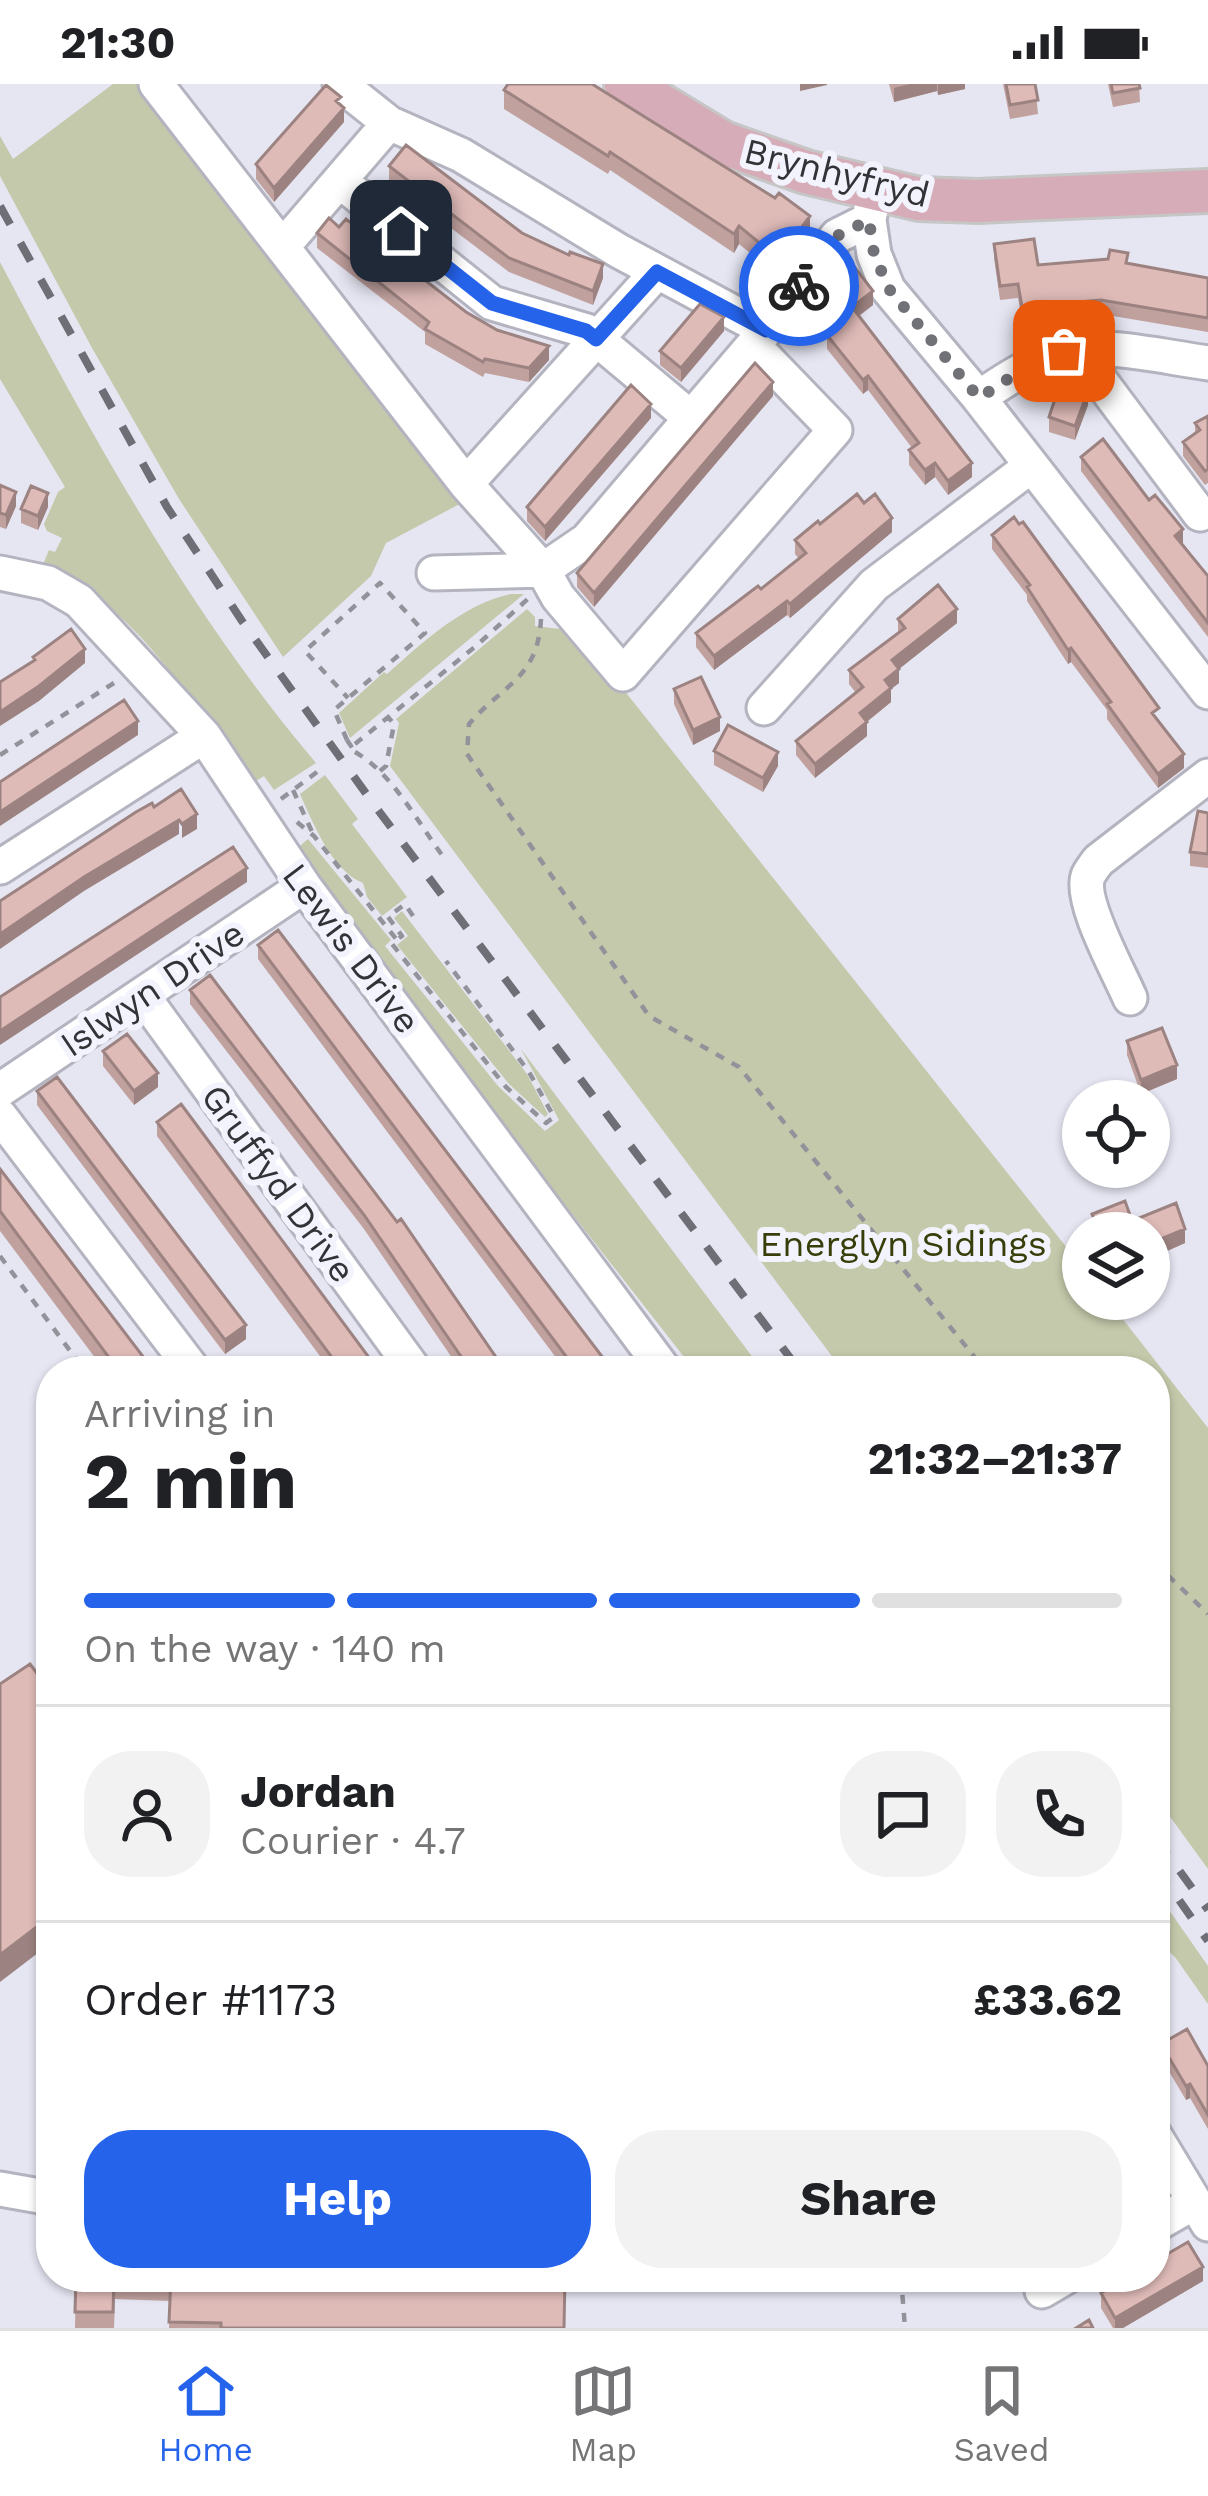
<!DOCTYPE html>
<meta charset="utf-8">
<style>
body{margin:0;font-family:"Work Sans",sans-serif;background:#f2f2f2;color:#202124;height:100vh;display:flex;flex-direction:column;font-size:45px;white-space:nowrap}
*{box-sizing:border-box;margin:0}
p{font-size:39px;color:#757577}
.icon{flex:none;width:66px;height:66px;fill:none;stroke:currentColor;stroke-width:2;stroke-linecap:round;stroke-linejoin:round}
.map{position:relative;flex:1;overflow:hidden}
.details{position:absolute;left:36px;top:1272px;width:1134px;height:936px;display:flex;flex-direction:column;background:#fff;border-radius:48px;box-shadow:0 3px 9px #0004}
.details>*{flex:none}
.fabs{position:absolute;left:1062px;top:996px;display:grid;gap:24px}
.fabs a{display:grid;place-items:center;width:108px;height:108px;border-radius:50%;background:#fff;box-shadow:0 3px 9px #0004;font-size:60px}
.pin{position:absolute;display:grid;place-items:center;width:102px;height:102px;color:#fff;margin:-51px;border-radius:24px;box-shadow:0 6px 18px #0006}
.courier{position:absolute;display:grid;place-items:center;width:120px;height:120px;margin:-60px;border:9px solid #2563eb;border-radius:50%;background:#fff;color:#222;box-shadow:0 3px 15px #0007}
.overview em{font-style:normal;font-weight:700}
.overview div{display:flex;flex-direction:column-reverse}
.overview{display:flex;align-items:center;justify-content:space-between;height:204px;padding:0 48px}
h1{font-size:78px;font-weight:700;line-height:90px}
.bar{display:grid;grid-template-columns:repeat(4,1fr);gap:18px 12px;align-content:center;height:144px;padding:0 48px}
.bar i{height:15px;border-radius:9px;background:#e0e0e0}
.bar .on{background:#2563eb}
.bar p{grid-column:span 4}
.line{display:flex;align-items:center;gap:30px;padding:0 48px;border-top:3px solid #e0e0e0}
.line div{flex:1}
.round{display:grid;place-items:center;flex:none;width:126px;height:126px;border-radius:48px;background:#f2f2f2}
.cta{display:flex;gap:24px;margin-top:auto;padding:24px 48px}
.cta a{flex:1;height:138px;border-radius:48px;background:#2563eb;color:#fff;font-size:48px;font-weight:700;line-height:138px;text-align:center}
.cta a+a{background:#f2f2f2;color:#202124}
.status{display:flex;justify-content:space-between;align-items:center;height:84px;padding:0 60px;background:#fff;direction:ltr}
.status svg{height:33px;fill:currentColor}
.tabs{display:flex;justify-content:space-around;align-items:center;height:168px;border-top:3px solid #e0e0e0;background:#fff;font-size:33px;color:#757577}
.tabs a{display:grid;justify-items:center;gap:6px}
.tabs .on{color:#2563eb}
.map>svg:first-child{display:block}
.green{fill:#c4c9ab}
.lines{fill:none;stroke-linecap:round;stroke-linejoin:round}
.minor-casing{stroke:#b3b4bf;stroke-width:39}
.major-casing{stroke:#c6c6c7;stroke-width:48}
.path{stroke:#92929b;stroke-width:4.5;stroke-dasharray:9 9;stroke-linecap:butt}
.minor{stroke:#fff;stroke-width:33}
.major{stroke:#d5acb8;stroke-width:42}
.rail{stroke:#6e6e76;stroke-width:8;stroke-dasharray:21 21;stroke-linecap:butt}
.path-bridge{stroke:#92929b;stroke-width:4.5;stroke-dasharray:9 9;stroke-linecap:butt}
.wall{fill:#c0a19e}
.shaded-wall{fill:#9c8381}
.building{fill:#dfbbb8;stroke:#9c8381;stroke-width:3}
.done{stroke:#717178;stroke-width:12;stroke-dasharray:0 21.6}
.route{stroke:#2563eb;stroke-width:15}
.labels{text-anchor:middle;stroke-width:12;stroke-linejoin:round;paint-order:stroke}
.street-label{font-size:36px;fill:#323237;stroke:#f2f3fd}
.park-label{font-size:36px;fill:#383e0a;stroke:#f2f3fd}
</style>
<div class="status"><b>21:30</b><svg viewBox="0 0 49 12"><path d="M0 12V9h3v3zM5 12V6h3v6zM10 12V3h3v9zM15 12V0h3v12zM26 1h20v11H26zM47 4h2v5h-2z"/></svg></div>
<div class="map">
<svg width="1208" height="2244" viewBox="0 0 1208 2244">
<rect width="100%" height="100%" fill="#e5e6f2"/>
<path class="green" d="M113 0H139L471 414 386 459 371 492 283 573 179 415 92 264 0 92V52L13 75Z
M0 178C92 352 189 529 316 679L274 706 264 692 251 700C197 625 133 515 42 483L49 466 55 468 62 454 47 447 44 440 58 408 65 403 0 295Z
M511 510H524L350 654 339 629 384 588 387 590C423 558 463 520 511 510Z
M527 525 535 533V542L577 547 1083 1184V1215H1107L1208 1344V1785L1155 1712V1287H843L390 682 399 639 396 635Z
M325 691 358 735 352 740 407 813 382 832 367 813 363 799C332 787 313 739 300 710Z
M308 755 391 856 385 862 498 1002 545 1047 559 1036 521 965 763 1287H695L455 980 295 766Z
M402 827 527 990 548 1030 545 1033 509 1000 397 861 408 852 394 834Z
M1155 1806 1208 1882V1920L1175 1873 1155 1855Z"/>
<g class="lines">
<defs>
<path id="minor" d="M156 0 466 400 543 486 558 513 623 590 835 346 753 261
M340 0 389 39 461 71 619 167 766 246
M341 98 492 219 587 247 691 334
M875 103 869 136 874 170 888 205 979 314 1208 608
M284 161 389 39
M1082 264 1093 287 1200 430
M979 314C1072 247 1101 263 1208 279
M466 400 657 188
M0 489 48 499 79 517 204 652 304 802 665 1287
M434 489 543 486 587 456 766 246 837 152 869 136
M764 624 874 501 1031 382
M0 783 204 652
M142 911 415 1287
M1130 914C1119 888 1079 817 1088 792 1089 789 1097 778 1099 776L1208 692
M0 1006 304 802
M0 1032 194 1287
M1155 2052 1208 2140
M0 2105 51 2114
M1155 2141 1195 2118
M1042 2207 1066 2193"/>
<path id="major" d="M626 0 723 59 806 88 919 115 978 117 1208 107"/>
</defs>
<use href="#minor" class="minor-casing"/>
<use href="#major" class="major-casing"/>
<path class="path" d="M541 535C538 595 502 601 469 640L467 670 649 932 739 983 986 1287
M347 656 334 626 425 549 380 499 305 567 348 614
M355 660 476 562 530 513
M355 668C392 689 417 737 442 771L436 775
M0 671 114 599
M380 687 386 682 394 640 388 633
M293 706 313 750
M281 715 321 685
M297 738 314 752 397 856 392 860 506 1003 546 1039 554 1033 529 988 446 877
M399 854 402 852 388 833 405 820 415 835
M0 1172 85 1287
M1155 1479 1208 1530
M901 2193 905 2244"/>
<use href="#minor" class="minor"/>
<use href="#major" class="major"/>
<path class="rail" d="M0 122 167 423 242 537 375 722 800 1287
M1155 1753 1208 1826
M1155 1782 1208 1857"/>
<path class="path-bridge" d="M347 656 355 668"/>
</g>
<path class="wall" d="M889 0H965V5L938 11 937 7 894 18Z
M1003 0H1035L1038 30 1010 35Z
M1108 0H1139L1140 18 1113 23Z
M504 6 810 150 791 176 786 173 773 188 739 160 734 169 610 86 608 90 504 25Z
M344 38 274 118 256 95V80Z
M389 82 522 149 603 194 593 221 509 188 389 97Z
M317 149 466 228 549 276 529 298 485 289 483 293 425 260V248L317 164Z
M994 160 1038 181 1128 179 1208 194V248L1101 230 1022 237 1018 214 1000 216 994 174Z
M816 200 873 221 859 232 972 393 948 411 935 393 925 401 909 381V366L912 364 868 306 863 310 827 265V254L808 229V215L816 208Z
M724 247 681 298 660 281V267Z
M773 312 594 523 577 503V489Z
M1088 321 1075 356 1049 348V333Z
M1208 332V399L1205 401 1183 372V358L1195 349V339Z
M651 334 545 457 527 437V423Z
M1081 373 1183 459 1208 492V553L1081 387Z
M0 401 16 422 6 445 0 443Z
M48 423 38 446 21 439V425Z
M820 440 892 448 790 534 787 531 714 586 696 563V549L761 505 799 475 795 470V456Z
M992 451 1159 638 1184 684 1158 704 1107 635V626L1071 578 1068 580 1027 517V511L992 465Z
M898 535 957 539 899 585V599L891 605V618L867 638V652L815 694 796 671V657L856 609 849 600V586L898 549Z
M674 605 720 647 693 661 674 620Z
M714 667 778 682 763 708 714 681Z
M1208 729V784L1190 782V768Z
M258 861 613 1287H566L258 875Z
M190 906 502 1287H461L364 1145 190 920Z
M1127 957 1177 995 1141 1010 1127 971Z
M103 967 158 1003 134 1021 103 982Z
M37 1007 246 1255 225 1270 37 1021Z
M157 1038 379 1287H331L157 1052Z
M0 1085 154 1287H105L0 1147Z
M1092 1130 1132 1137 1185 1159 1149 1175V1149H1094L1092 1144Z
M1161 1960 1208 1982V2045L1190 2014 1186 2016 1161 1974Z
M76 2193H565V2244H169L170 2217 115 2215 114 2244H75Z
M1203 2197 1123 2244H1113L1101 2224V2209Z"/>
<path class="shaded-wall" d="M800 0H827V1L800 7Z
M910 0H937V7L894 18V4Z
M938 0H965V5L938 11Z
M344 24V38L274 118V104Z
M810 132V150L791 176V158Z
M739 142V160L734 169V150Z
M786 155V173L773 188V170Z
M603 180V194L593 221V207Z
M873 207V221L852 237V223Z
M724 233V247L681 298V284Z
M549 262V276L529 298V284Z
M868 292V306L863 310V296Z
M773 298V312L594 523V509Z
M1088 307V321L1075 356V342Z
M651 320V334L545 457V443Z
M935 379V393L925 401V386Z
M972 379V393L948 411V397Z
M16 408V422L6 445V431Z
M48 409V423L38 446V432Z
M892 434V448L790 534V520Z
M1183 445V459L1175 466V452Z
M787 517V531L714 586V572Z
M957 525V539L899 585V599L891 605V618L860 643V629L885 596 892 576Z
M1071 564V578L1068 580V566Z
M85 565V579L39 617 0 642V628Z
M720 633V647L693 661V646Z
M138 637V651L0 742V728Z
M867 638V652L815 694V680Z
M778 668V682L763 708V694Z
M1184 670V684L1158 704V690Z
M197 730V745L182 754V740Z
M179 736V750L84 807 0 865V850L84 793Z
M247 784V798L0 961V947Z
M1177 981V995L1141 1010V996Z
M158 989V1003L134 1021V1007Z
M1185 1145V1159L1149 1175V1160Z
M246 1241V1255L225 1270V1256Z
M51 1832V1859L0 1898V1871Z
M1190 2000V2014L1186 2016V2002Z
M1203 2183V2197L1123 2244H1115V2234Z"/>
<path class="building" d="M508 0H592L775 114 779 109 810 132 791 158 786 155 773 170 739 142 734 150 610 68 608 72 504 6Z
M1006 0H1035L1038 16 1010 21Z
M1111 0H1139L1140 4 1113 9Z
M326 1 341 13 336 17 344 24 274 104 256 80Z
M406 61 522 149 569 171 570 168 603 180 593 207 509 174 389 82Z
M329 134 339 143 346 135 466 228 497 246 549 262 529 284 485 275 483 278 425 245 429 238 317 149Z
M1034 155 1038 181 1108 175 1110 166 1128 169 1126 179 1208 194V234L1101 216 1022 223 1018 200 1000 202 994 160Z
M846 172 873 207 852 223 972 379 948 397 935 379 925 386 909 366 919 359 868 292 863 296 827 251 833 247 808 215 820 205 816 200 826 187Z
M700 220 724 233 681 284 660 267Z
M755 279 773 298 594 509 577 489Z
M1061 297 1088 307 1075 342 1049 333Z
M631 301 651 320 545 443 527 423Z
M1208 332V385L1205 387 1183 358 1200 346 1195 339Z
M1103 355 1149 416 1155 411 1183 445 1175 452 1208 492V539L1081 373Z
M0 401 16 408 6 431 0 429Z
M31 402 48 409 38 432 21 425Z
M857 410 864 419 875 410 892 434 790 520 787 517 714 572 696 549 758 502 761 505 806 469 795 456 818 437 820 440Z
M1014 433 1019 440 1023 438 1159 624 1152 629 1184 670 1158 690 1107 620 1111 618 1071 564 1068 566 1027 503 1030 501 992 451Z
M938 501 957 525 892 576 899 585 885 596 891 604 860 629 867 638 815 680 796 657 863 603 849 586 905 544 898 535Z
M71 545 85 565 39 602 0 628V598L35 576 33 573Z
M701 593 720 633 693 646 674 605Z
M124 616 138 637 0 728V698Z
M728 641 778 668 763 694 714 667Z
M181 705 197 730 182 740 179 736 84 793 0 850V817L136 728 152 719 154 723Z
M1198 727 1208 729V770L1190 768Z
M233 763 247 784 0 947V913Z
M278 846 613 1287H577L258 861Z
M210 891 397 1138 401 1135 502 1282 495 1287H471L364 1131 190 906Z
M1162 944 1177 981 1141 996 1127 957Z
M127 950 158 989 134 1007 103 967Z
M57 993 246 1241 225 1256 37 1007Z
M181 1020 379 1287H342L157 1038Z
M0 1085 154 1287H119L0 1127Z
M1125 1117 1132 1137 1176 1119 1185 1145 1149 1160V1149H1100L1092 1130Z
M30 1580 51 1608V1832L0 1871V1600Z
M1187 1945 1208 1982V2031L1190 2000 1186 2002 1161 1960Z
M1188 2158 1203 2183 1115 2234 1101 2209 1129 2193H1155V2177Z
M76 2193H114L113 2228H75Z
M171 2193H565L564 2244H221V2239L169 2238Z
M1089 2236 1093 2244H1076Z"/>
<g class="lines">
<path class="done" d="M799 202 837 152 869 136 874 170 889 205 979 314 1034 278 1064 267"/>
<path class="route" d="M401 147 492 219 586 247 596 255 657 188 766 246 799 202"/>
</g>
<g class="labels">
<g class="street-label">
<text transform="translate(837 88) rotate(14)" y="13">Brynhyfryd</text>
<text transform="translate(352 864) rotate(53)" y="13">Lewis Drive</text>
<text transform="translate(152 904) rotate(-34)" y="13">Islwyn Drive</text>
<text transform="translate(279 1099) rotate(54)" y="13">Gruffyd Drive</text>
</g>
<g class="park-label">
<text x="903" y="1172">Energlyn Sidings</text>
</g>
</g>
</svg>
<div class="fabs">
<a><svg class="icon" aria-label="locate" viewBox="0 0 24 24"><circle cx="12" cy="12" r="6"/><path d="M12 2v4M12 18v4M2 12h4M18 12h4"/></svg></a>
<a><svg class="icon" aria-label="layers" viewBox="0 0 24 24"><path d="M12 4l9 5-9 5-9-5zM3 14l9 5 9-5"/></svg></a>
</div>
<div class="pin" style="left:1064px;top:267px;background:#ea580c"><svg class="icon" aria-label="bag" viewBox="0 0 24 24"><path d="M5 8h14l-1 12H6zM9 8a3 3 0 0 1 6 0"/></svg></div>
<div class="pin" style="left:401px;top:147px;background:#1f2937"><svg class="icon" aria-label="home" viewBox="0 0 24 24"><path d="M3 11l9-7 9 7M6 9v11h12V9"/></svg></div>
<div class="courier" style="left:799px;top:202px"><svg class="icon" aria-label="bike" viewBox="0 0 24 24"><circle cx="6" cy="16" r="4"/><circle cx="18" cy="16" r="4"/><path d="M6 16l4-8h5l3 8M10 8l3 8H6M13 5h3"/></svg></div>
<section class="details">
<div class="overview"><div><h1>2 min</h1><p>Arriving in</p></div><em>21:32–21:37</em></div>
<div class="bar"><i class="on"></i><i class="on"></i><i class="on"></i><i></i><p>On the way · 140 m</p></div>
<div class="line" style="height:216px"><a class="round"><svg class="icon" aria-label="person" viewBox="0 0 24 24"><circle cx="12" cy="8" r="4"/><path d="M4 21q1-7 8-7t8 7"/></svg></a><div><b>Jordan</b><p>Courier · 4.7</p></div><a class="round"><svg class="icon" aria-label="chat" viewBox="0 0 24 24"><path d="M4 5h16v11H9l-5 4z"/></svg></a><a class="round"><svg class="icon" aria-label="phone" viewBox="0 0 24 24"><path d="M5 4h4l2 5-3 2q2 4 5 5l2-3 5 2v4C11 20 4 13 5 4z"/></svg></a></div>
<div class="line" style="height:156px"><div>Order #1173</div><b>£33.62</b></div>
<div class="cta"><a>Help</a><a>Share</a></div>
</section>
</div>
<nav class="tabs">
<a class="on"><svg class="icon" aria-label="home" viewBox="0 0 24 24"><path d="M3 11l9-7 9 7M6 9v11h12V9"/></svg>Home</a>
<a><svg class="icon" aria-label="map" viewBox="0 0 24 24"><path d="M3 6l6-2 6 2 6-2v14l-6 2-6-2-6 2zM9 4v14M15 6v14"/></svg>Map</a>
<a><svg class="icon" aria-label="saved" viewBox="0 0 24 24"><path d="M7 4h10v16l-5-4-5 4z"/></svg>Saved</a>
</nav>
